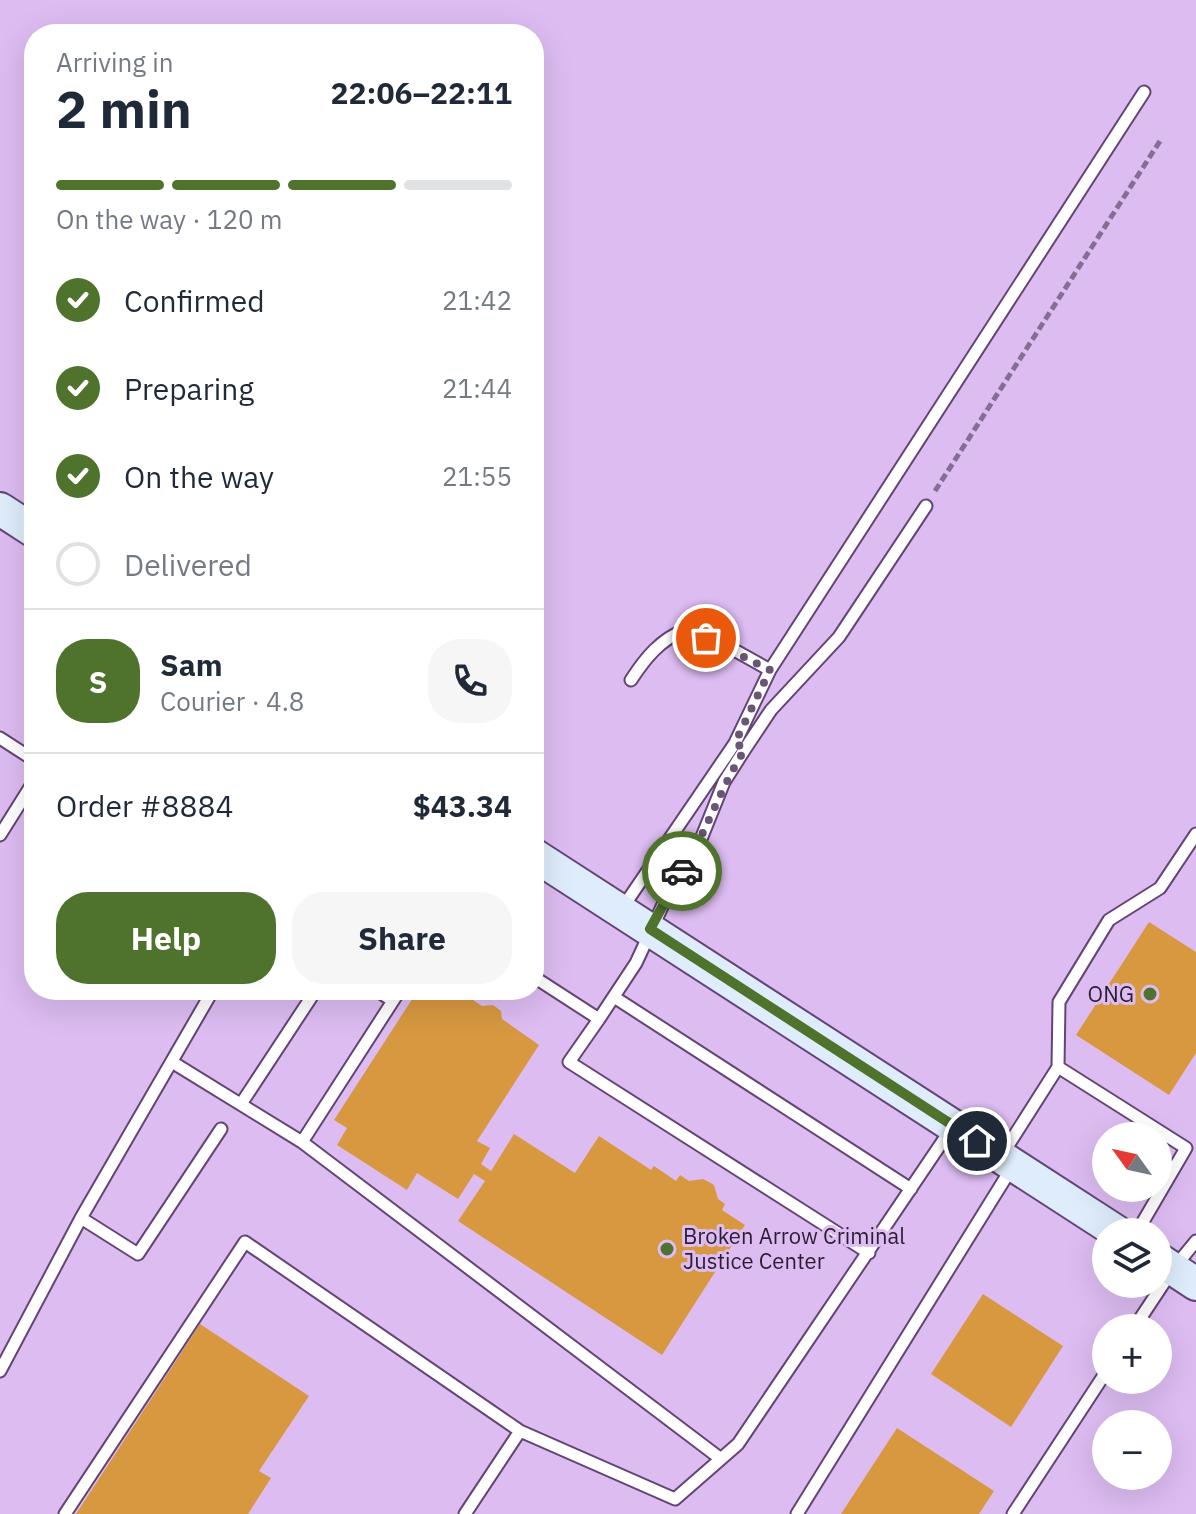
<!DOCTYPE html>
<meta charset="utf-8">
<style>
body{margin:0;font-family:"IBM Plex Sans",sans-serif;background:#f6f6f7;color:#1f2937;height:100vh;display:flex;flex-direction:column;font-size:30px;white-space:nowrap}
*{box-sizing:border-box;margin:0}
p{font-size:26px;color:#747a83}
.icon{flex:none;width:44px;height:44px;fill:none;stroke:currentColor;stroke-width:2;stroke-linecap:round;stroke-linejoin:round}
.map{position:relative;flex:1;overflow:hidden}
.panel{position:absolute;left:24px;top:24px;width:520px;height:976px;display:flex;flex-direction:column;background:#fff;border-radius:32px;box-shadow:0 8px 32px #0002}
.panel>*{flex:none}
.needle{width:52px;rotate:303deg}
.fabs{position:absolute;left:1092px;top:1122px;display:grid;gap:16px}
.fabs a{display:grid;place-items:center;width:80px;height:80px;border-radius:50%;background:#fff;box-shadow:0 8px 32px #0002;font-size:40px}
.pin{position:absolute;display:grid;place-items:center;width:68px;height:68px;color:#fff;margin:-34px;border:4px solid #fff;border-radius:50%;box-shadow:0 2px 8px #0007}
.courier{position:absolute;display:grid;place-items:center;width:80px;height:80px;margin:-40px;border:6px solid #4f732d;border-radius:50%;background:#fff;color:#222;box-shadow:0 2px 10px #0007}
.head em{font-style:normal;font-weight:800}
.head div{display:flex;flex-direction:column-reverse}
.head{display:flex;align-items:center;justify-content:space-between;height:136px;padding:0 32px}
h1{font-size:52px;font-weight:800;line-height:60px}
.bar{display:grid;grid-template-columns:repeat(4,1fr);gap:12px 8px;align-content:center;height:96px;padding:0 32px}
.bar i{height:10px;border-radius:6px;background:#e0e1e3}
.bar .on{background:#4f732d}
.bar p{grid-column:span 4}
.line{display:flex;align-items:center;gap:20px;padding:0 32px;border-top:2px solid #e0e1e3}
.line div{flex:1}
.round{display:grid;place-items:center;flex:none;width:84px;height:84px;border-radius:32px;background:#f6f6f7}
ol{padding:0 32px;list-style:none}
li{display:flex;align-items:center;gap:24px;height:88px}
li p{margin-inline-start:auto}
li .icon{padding:8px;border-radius:50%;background:#4f732d;color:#fff;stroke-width:4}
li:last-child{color:#747a83}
li i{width:44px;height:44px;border:4px solid #e0e1e3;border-radius:50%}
.button{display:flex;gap:16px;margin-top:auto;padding:16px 32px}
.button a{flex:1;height:92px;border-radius:32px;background:#4f732d;color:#fff;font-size:32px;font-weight:800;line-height:92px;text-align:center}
.button a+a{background:#f6f6f7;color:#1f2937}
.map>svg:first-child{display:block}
.building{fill:#d89840}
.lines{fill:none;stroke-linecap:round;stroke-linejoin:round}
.lane-casing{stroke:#624574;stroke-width:15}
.secondary-casing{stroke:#624574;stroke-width:36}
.path{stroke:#856e94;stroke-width:5;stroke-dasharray:8 4;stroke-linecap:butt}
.lane{stroke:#fff;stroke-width:11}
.secondary{stroke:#deecfb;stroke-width:32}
.done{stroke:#695575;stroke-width:8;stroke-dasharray:0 14.4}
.route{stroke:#4f732d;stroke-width:10}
.poi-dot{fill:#4f732d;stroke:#ddbcf2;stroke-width:3}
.labels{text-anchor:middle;stroke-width:6;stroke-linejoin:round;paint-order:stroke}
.poi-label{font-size:22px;fill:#2a1d32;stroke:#ddbcf2;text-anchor:end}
</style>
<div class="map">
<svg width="1196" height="1514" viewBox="0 0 1196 1514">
<rect width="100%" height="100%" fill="#ddbcf2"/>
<path class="building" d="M1149 922 1196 952V1053L1169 1095 1076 1035Z
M418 990H458L482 1006 493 1005 501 1011 502 1019 539 1045 477 1141 490 1148 481 1164 491 1171 514 1134 575 1173 599 1136 651 1170 654 1166 676 1181 680 1175 689 1181 703 1179 709 1182 714 1185 718 1199 725 1204 722 1210 745 1225 662 1355 458 1221 485 1181 474 1174 458 1199 417 1173 407 1190 337 1145 347 1128 334 1120Z
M983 1294 1063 1346 1011 1427 931 1374Z
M200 1324 309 1396 259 1471 271 1478 248 1514H76Z
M897 1428 994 1491 979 1514H841Z"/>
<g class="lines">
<defs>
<path id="lane" d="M631 680C646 657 660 640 686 629L727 646 770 670
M0 738 34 760
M0 835 34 781
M621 910 735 743 770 670 1144 92
M534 977 599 1019 636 963 667 896 699 844 724 782 745 749 771 710 839 637 926 506
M376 990 393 1001
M614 997 911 1189
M599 1019 569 1062 869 1253
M172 1062 302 1142 721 1459
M1058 1067 1186 1148 1137 1232
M241 1104 316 990
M302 1142 400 990
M1002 1155 1058 1067 1059 1002 1109 920 1160 888 1196 834
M81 1218 138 1254 221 1129
M1134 1328 1173 1269 1196 1241
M0 1371 81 1218 213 990
M65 1514 245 1242 520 1431 675 1499 738 1444 951 1129
M465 1514 520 1431
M797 1514 1011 1169
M1013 1514 1106 1372"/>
<path id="secondary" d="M0 509 34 531
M534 855 1117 1232
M1158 1259 1196 1284"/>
</defs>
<use href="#lane" class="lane-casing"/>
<use href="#secondary" class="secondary-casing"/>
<path class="path" d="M935 491 1160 141"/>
<use href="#lane" class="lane"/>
<use href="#secondary" class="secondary"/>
</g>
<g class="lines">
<path class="done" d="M682 871C707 831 720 789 745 749L735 743 770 670 706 638"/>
<path class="route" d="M682 871 650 929 977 1141"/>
</g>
<g class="poi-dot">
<circle cx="1150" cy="994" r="8"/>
<circle cx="667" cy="1249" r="8"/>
</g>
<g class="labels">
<g class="poi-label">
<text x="1134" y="1002">ONG</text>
<text x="683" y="1244" text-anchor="start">Broken Arrow Criminal<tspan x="683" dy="25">Justice Center</tspan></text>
</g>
</g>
</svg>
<div class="fabs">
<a><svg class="needle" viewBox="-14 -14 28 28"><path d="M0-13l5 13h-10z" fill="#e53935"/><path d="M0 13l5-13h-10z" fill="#747a83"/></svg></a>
<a><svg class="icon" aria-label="layers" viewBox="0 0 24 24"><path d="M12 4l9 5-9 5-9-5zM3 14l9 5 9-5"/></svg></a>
<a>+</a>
<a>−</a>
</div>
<div class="pin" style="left:706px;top:638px;background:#ea580c"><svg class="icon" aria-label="bag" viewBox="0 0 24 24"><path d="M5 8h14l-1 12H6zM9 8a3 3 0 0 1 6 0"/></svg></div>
<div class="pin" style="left:977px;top:1141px;background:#1f2937"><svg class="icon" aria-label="home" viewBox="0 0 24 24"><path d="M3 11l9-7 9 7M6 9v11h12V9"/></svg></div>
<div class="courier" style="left:682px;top:871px"><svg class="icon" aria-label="car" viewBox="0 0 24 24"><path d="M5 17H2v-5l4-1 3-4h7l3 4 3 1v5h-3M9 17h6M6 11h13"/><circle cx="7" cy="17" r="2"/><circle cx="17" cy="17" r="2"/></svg></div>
<section class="panel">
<div class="head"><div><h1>2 min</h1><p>Arriving in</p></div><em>22:06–22:11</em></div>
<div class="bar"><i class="on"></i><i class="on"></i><i class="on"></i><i></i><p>On the way · 120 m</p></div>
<ol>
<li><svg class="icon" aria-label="check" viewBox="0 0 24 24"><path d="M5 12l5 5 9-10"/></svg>Confirmed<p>21:42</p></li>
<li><svg class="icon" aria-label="check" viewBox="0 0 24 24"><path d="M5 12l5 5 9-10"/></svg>Preparing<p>21:44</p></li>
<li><svg class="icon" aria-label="check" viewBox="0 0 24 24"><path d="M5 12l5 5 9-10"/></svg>On the way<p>21:55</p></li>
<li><i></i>Delivered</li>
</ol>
<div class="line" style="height:144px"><b class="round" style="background:#4f732d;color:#fff">S</b><div><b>Sam</b><p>Courier · 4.8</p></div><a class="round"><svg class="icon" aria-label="phone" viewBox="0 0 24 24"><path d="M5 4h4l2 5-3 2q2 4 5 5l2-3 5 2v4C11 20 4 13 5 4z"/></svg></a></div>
<div class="line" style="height:104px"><div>Order #8884</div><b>$43.34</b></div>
<div class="button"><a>Help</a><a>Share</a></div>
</section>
</div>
